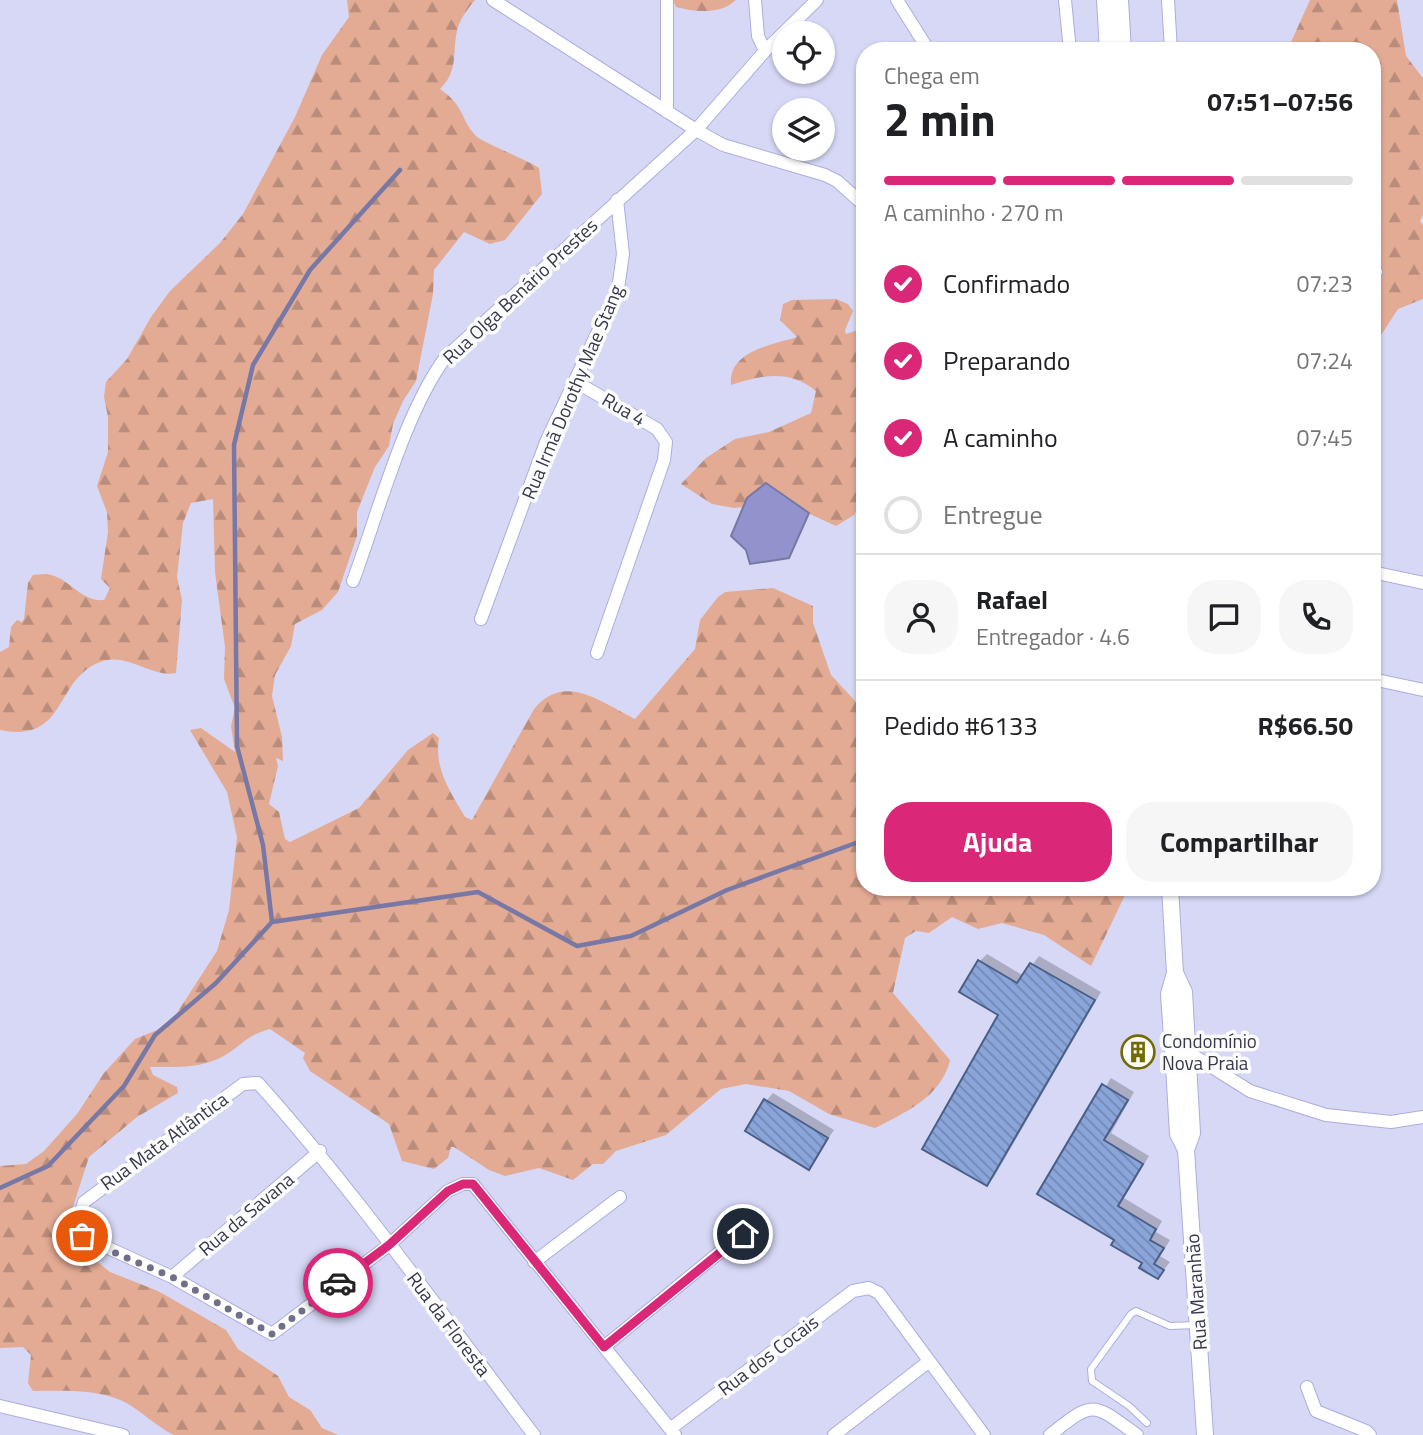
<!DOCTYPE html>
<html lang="pt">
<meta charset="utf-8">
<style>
body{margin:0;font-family:"Titillium Web",sans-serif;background:#f6f6f6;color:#202124;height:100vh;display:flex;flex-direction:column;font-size:26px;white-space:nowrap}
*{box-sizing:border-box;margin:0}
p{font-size:23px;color:#757577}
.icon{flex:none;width:38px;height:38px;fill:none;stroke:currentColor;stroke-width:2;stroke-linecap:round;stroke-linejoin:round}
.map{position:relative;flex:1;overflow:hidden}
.side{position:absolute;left:856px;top:42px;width:525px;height:854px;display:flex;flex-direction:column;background:#fff;border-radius:28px;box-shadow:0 2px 5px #0004}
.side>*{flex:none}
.fabs{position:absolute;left:772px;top:21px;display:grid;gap:14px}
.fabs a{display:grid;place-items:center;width:63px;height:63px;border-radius:50%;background:#fff;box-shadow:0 2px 5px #0004;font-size:35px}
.pin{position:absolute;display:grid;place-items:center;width:60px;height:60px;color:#fff;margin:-30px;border:4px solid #fff;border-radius:50%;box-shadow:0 2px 7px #0007}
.courier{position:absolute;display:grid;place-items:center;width:70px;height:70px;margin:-35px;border:5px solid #db2777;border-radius:50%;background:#fff;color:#222;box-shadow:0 2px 9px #0007}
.overview em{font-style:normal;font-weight:700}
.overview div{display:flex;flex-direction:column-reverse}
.overview{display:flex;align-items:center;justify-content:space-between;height:119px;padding:0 28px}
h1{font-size:46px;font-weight:700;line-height:52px}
.bar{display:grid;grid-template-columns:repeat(4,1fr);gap:10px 7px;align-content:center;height:84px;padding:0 28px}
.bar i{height:9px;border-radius:5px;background:#e0e0e0}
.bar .current{background:#db2777}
.bar p{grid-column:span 4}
.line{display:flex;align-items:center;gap:18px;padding:0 28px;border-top:2px solid #e0e0e0}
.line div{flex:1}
.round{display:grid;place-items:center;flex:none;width:74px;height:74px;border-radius:28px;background:#f6f6f6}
ol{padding:0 28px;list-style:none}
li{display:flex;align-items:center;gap:21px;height:77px}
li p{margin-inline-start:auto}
li .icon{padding:7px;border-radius:50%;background:#db2777;color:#fff;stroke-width:4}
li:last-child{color:#757577}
li i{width:38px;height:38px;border:4px solid #e0e0e0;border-radius:50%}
.button{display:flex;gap:14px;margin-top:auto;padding:14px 28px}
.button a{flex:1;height:80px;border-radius:28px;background:#db2777;color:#fff;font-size:28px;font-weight:700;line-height:80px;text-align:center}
.button a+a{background:#f6f6f6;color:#202124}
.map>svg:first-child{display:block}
.forest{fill:url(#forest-firs)}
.water{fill:#9293cc;stroke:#7778a6;stroke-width:2}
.shadow{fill:#0003}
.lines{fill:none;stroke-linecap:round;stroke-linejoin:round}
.stream{stroke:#7778a6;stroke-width:4.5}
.building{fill:url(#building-back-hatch);stroke:#4a5f87;stroke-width:2}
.service-casing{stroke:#acadde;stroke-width:8}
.minor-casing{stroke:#acadde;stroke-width:14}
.tertiary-casing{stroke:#acadde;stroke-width:18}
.service{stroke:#fff;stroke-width:6}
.minor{stroke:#fff;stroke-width:12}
.tertiary{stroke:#fff;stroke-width:16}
.done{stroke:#6f7088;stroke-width:7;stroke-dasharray:0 12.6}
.route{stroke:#db2777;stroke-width:9}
.labels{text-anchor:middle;stroke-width:7;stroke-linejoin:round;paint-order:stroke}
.street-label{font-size:19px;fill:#38384c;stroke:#fbfcfb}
.poi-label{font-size:19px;fill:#38384c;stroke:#fbfcfb;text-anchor:start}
</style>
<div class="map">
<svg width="1423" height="1435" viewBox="0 0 1423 1435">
<defs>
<pattern id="forest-firs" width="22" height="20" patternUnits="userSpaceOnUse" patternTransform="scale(1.75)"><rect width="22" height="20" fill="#e3ab94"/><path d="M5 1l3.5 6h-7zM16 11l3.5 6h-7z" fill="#b98c7b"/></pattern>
<pattern id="building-back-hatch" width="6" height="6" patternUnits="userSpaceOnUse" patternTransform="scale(1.75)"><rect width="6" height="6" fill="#8aa5da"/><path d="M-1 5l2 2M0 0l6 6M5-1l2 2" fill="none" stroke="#7287b3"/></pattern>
</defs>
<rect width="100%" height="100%" fill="#d6d8f6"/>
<path class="forest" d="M347 0H475C466 11 458 21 456 36 453 58 457 72 440 89 465 106 460 119 476 136 480 141 527 160 539 168L542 194 505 240 490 244 464 232 434 270 433 294 416 381 403 401 393 424 389 446 375 467 357 512V536L338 592 322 610 295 624 291 646 275 675 272 696 282 737 283 761 276 758 278 766 269 804 279 812 285 839 290 842 359 808 408 750 433 733 439 738C434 769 450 791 465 817L472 820 534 709C565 672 600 702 635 719L695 649 700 620 718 597 725 592 773 588 813 606V623L831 675 857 703 858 719 864 717V887H1127V891L1091 966 1044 935 1002 923 978 929 952 917 929 933 916 931 905 938 893 993 950 1060C942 1096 905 1113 875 1128L829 1114 789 1091 746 1084 721 1089 666 1135 616 1151 603 1164H593L573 1180 539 1168 505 1176 489 1170 454 1147H451L448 1158 434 1169 402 1161 389 1124 310 1071 303 1058 305 1053 270 1029C246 1036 246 1042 227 1054 203 1069 178 1067 150 1067L153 1075 177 1087 178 1093 137 1117 89 1157 71 1213 74 1233 82 1250 110 1272 158 1291 226 1330 238 1349 278 1376 289 1397 310 1410 322 1428 338 1435H174C155 1426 136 1406 120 1400 94 1389 61 1391 33 1391L28 1383 31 1355 23 1347 0 1348V1166L26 1164 44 1151 77 1114 104 1073 135 1039 162 1028 177 1013 217 951 229 910 237 837 227 792 190 730 201 728 235 752 231 726 235 708 224 679 225 647 215 572 213 499 191 503 183 523 177 577 182 600 176 673C153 678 128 653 103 661 53 677 69 744 0 730V652L9 647 11 627 17 620 22 622 24 619 28 583 33 575C38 575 46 573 51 575 71 580 81 602 104 600L110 588 101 579 108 532 107 512 97 486 108 452V417L104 397 106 382 127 359 151 317 170 291 220 243 243 214 295 117 322 55 349 17Z
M673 0H736C720 15 695 12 676 7Z
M1310 0H1397L1406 56 1423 78V215L1420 221 1423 225V299L1398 309 1372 349V51H1287Z
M836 299 848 304 853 311 845 330 846 334 864 328V494L854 515 836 526 786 503 734 508 712 504 681 484 706 458 735 439 769 432 811 413 816 391C789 369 763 375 731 385 728 351 772 345 797 337L780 320 783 304 792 300Z"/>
<path class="water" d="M766 483 809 513 789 558 750 564 746 550 731 536 747 498Z"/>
<path class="shadow" d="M987 954 1024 976 1039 956 1101 992 994 1177 987 1184 1001 1015 980 961Z
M1111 1078 1134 1092 1111 1133 1149 1156 1124 1198 1162 1221 1156 1232 1170 1240 1160 1256 1170 1262 1158 1277 1116 1240 1040 1194Z
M773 1093 834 1130 808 1168 766 1101Z"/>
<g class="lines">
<path class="stream" d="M272 922 478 892 577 946 631 936 727 890 864 840
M0 1188 48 1166 124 1086 155 1035 216 983 272 922 263 845 237 746 234 445 253 365 310 270 400 170"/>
</g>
<path class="building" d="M978 960 1017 983 1030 963 1095 1000 987 1186 922 1149 998 1015 959 992Z
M1102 1084 1128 1100 1104 1140 1143 1164 1118 1206 1156 1229 1150 1240 1164 1248 1154 1264 1164 1270 1158 1279 1139 1268 1142 1263 1111 1245 1114 1240 1037 1194Z
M764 1099 828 1138 809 1170 745 1131Z"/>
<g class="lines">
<defs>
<path id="service" d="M1147 1423 1129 1406 1092 1381 1091 1369 1131 1314 1136 1311 1170 1326 1196 1325"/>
<path id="minor" d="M493 0 696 130 723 145 825 175 837 181 864 205
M755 0 758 36 765 51
M897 0 929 51
M1065 0 1070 51
M1168 0 1171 51
M667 112V0
M1372 272H1376
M576 382 657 429 666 442 664 460 597 653
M1372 572 1423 583
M353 581C378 514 404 414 445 358L696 130 765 51 817 0
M481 619 546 442 618 289 623 254 617 200
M1372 679 1423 690
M1188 1052 1250 1091 1326 1115 1391 1122 1423 1117
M534 1262 620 1197
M172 1277 320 1151
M604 1347 742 1234
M1307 1387 1316 1411 1366 1431 1370 1435
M0 1406 123 1435
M670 1429 853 1291 869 1288 879 1293 984 1435
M534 1435C444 1317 357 1194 258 1083L243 1084 84 1202 78 1221 82 1236 172 1277 272 1334 389 1245 448 1191 463 1184H473L675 1435
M834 1435 928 1362
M1050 1435C1094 1400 1092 1402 1137 1435"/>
<path id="tertiary" d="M1105 0 1108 51
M1120 0 1123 51
M1170 887 1175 973 1169 994 1174 1066 1178 1134 1186 1150 1205 1435
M1175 973 1184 992 1192 1133 1186 1150"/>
</defs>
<use href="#service" class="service-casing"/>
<use href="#minor" class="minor-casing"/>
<use href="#tertiary" class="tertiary-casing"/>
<use href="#service" class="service"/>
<use href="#minor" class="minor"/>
<use href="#tertiary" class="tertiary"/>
</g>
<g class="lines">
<path class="done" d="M82 1236 94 1244 172 1277 272 1334 338 1283"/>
<path class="route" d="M338 1283 389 1245 448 1191 463 1184H473L604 1347 743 1234"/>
</g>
<defs>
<symbol id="building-ring" viewBox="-11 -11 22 22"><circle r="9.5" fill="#fbfcfb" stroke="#736a02" stroke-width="1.5"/><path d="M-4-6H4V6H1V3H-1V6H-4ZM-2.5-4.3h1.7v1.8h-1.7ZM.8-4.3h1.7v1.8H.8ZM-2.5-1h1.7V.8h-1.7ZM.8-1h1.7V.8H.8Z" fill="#736a02"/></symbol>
</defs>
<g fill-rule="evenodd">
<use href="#building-ring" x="1119" y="1033" width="38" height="38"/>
</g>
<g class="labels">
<g class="street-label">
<text transform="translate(520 291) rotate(-43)" y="7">Rua Olga Benário Prestes</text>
<text transform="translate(572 392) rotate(-67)" y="7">Rua Irmã Dorothy Mae Stang</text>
<text transform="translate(624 409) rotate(30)" y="7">Rua 4</text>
<text transform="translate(164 1141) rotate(-36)" y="7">Rua Mata Atlântica</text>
<text transform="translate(246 1214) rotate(-40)" y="7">Rua da Savana</text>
<text transform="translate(1196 1292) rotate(-94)" y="7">Rua Maranhão</text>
<text transform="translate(449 1324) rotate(53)" y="7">Rua da Floresta</text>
<text transform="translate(768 1355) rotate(-37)" y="7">Rua dos Cocais</text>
</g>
<g class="poi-label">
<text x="1162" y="1048">Condomínio<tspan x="1162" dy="22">Nova Praia</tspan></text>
</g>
</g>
</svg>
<div class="fabs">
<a><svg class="icon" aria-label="locate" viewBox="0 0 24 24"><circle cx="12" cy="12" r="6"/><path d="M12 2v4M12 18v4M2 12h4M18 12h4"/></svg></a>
<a><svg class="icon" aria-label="layers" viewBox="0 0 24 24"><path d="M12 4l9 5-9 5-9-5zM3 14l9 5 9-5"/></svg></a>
</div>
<div class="pin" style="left:82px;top:1236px;background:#ea580c"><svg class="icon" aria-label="bag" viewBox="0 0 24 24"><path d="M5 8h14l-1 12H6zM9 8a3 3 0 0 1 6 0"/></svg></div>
<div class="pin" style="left:743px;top:1234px;background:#1f2937"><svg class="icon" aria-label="home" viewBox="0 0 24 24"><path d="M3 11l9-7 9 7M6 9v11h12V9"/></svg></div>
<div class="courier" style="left:338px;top:1283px"><svg class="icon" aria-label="car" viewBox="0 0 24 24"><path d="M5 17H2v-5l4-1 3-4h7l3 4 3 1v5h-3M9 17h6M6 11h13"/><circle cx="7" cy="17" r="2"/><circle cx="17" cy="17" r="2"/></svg></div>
<section class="side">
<div class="overview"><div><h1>2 min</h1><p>Chega em</p></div><em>07:51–07:56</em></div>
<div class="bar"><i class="current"></i><i class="current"></i><i class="current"></i><i></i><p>A caminho · 270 m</p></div>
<ol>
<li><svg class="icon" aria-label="check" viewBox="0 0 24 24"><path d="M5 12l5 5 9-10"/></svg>Confirmado<p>07:23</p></li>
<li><svg class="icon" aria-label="check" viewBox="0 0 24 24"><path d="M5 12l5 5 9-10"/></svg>Preparando<p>07:24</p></li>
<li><svg class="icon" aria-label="check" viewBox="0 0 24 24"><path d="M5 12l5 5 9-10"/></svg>A caminho<p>07:45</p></li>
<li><i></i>Entregue</li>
</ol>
<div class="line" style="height:126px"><a class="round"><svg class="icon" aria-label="person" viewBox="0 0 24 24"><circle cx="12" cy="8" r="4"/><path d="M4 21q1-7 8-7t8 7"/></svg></a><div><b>Rafael</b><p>Entregador · 4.6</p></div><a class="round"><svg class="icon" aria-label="chat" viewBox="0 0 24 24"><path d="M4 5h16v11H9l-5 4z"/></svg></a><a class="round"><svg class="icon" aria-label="phone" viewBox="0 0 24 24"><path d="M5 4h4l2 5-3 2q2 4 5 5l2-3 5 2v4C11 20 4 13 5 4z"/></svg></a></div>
<div class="line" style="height:91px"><div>Pedido #6133</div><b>R$66.50</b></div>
<div class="button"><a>Ajuda</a><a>Compartilhar</a></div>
</section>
</div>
